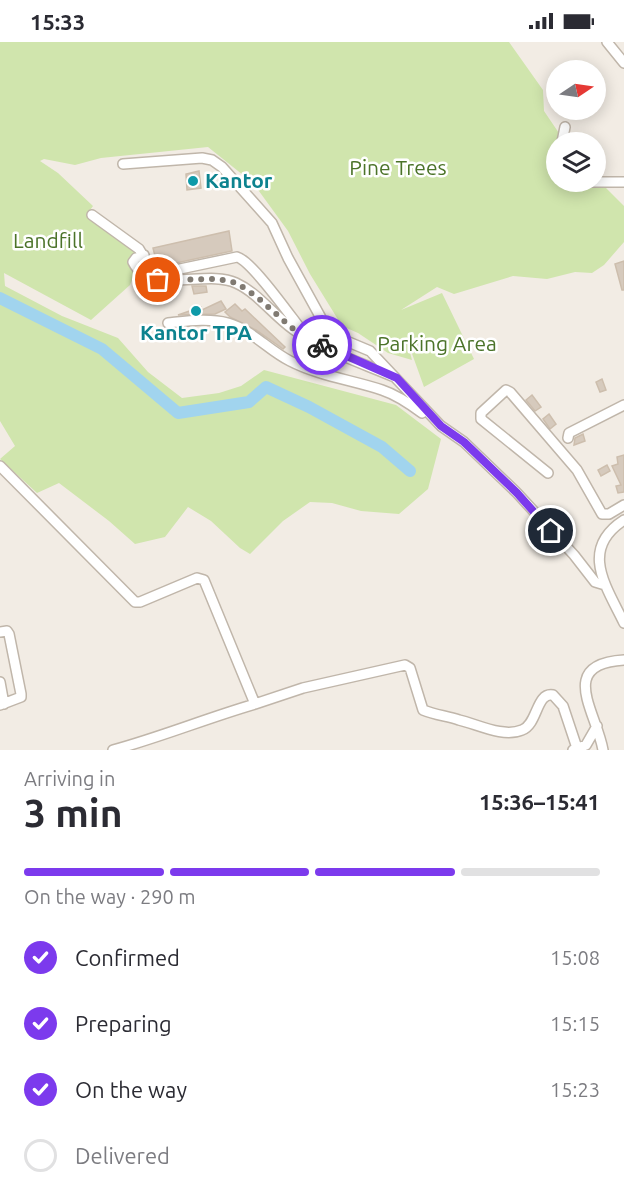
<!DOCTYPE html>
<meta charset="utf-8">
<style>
body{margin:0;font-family:Ubuntu,sans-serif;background:#f2f2f3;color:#2b2b33;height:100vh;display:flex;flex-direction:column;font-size:22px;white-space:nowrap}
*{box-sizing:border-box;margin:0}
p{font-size:20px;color:#7c7c81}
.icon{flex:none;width:33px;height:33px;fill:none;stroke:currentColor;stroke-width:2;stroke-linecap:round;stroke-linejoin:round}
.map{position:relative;height:708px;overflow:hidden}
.details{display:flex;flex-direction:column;background:#fff;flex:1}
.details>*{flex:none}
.needle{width:39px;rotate:77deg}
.buttons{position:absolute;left:546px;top:18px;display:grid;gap:12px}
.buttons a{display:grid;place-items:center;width:60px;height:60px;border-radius:50%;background:#fff;box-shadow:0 3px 15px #0003;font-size:30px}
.pin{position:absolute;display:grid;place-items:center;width:51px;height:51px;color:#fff;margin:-26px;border:3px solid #fff;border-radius:50%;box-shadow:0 2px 6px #0007}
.courier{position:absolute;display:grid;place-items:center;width:60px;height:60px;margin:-30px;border:4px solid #7c3aed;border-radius:50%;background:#fff;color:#222;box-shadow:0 2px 8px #0007}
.head em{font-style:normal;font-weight:600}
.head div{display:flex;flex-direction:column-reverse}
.head{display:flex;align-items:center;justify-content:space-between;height:102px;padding:0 24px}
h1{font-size:39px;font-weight:600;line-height:45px}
.bar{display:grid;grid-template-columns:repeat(4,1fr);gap:9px 6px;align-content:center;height:72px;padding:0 24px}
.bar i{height:8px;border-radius:4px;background:#e1e1e2}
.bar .on{background:#7c3aed}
.bar p{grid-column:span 4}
ol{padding:0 24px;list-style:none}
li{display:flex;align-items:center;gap:18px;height:66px}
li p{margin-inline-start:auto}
li .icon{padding:6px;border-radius:50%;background:#7c3aed;color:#fff;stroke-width:4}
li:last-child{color:#7c7c81}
li i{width:33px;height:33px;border:3px solid #e1e1e2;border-radius:50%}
.status{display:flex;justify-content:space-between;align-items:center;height:42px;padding:0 30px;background:#fff;direction:ltr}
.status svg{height:16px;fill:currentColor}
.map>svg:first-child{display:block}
.green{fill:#d0e5ad}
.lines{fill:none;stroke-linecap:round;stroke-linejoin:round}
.river{stroke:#a1d4ee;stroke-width:12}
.building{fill:#d6cabd;stroke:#cdbead;stroke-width:1.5}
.minor-casing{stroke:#c0b6aa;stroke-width:12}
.minor{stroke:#fff;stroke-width:9}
.done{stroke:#807a72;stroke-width:6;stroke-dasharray:0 10.8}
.route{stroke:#7c3aed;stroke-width:8}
.culture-dot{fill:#0f9aa8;stroke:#fff;stroke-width:2}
.labels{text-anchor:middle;stroke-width:5;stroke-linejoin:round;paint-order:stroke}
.park-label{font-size:21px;fill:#4b7329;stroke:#fff}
.culture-label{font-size:21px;font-weight:bold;fill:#0d838f;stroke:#fff;text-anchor:start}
</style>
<div class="status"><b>15:33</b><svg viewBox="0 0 49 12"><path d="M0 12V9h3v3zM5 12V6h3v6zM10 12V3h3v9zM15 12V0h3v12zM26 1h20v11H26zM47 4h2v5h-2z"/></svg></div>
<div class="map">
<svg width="624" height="708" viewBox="0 0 624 708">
<rect width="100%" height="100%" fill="#f2ece4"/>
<path class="green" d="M0 0H509L543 48 544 69 565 100H556V140H596V136L624 164V200L604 223 592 231 575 230 547 237 513 234 454 252 437 245 401 268 442 251 474 317 424 345 406 295 412 318 388 311 358 291 342 284 310 232 288 189 253 141 208 105 101 116 75 123 44 117 40 119 58 131 93 164 88 171 138 207 136 227 130 243 91 278 4 231 5 244 62 274 118 296 148 330 182 356 219 351 241 344 264 328 396 363 441 397 428 447 399 472 361 469 332 461 310 460 283 479 250 512 240 506 211 479 188 465 165 495 135 502 109 479 59 441 37 451 0 417 15 404 0 379Z"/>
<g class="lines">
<path class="river" d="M0 256 102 307 178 371 249 360 266 345 309 365 382 405 410 429"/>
</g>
<path class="building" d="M199 129 201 146 187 148 186 132Z
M229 189 232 209 162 224 157 222 153 206Z
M624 219V248H622L615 222Z
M192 244H206L207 250 194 252Z
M221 259 226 267 215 272 178 273 201 265 202 268Z
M235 262 242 269 245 267 285 305 283 307 256 288 230 275 225 270Z
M602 337 606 348 600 350 596 340Z
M532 353 541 365 535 369 526 358Z
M549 372 556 382 550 387 543 377Z
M583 392 585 399 574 403 575 396Z
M624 413V450L618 451 616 444 621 443 612 424 618 422 617 415Z
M607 423 610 429 601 434 598 428Z"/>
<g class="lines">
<defs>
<path id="minor" d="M607 0 624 21
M562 100 565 85
M123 122 202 116 212 118 222 125 272 181 288 216 321 276 333 292 339 296 370 309 441 384 464 400 517 451 574 513 595 540 605 543
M585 140H624
M92 173 139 207 151 227 161 231 237 215C252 219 291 275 303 290
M144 213 136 216 133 220C150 254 207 227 236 241 258 251 273 273 293 287 322 308 359 320 392 334
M168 281C188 279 208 276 228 281 252 288 268 308 290 319 319 334 352 338 382 348 397 353 410 362 422 371
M568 396 569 391 624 363
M0 424 135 560H140L197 536 204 538 255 662 303 646 405 623 410 626 423 668C435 673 447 674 459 678 477 682 503 696 522 688 538 682 536 650 553 653L563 664 577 706
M548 431 481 377V371L506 348 510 350 577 428 602 472H609L624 463
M624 478C579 507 606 544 624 581
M0 590 7 589 9 592 21 652V655L0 663
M0 640 4 662
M113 708C161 695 207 676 255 662
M573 708 586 703 597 684
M603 708C596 669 557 622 624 618"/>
</defs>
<use href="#minor" class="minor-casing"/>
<use href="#minor" class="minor"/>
</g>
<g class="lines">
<path class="done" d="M158 238 218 237 237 241 257 255 292 286 322 303"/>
<path class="route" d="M322 303 397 336 441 384 464 400 517 451 551 489"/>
</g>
<g class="culture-dot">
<circle cx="193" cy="139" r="6"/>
<circle cx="196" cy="269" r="6"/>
</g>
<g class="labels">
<g class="park-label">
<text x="398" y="133">Pine Trees</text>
<text x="48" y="206">Landfill</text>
<text x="437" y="309">Parking Area</text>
</g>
<g class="culture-label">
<text x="205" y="146">Kantor</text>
<text x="196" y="298" text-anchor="middle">Kantor TPA</text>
</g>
</g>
</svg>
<div class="buttons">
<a><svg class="needle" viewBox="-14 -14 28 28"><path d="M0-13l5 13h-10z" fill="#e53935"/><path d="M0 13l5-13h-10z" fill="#7c7c81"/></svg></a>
<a><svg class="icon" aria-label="layers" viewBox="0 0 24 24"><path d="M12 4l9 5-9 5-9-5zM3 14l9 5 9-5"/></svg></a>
</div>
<div class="pin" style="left:158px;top:238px;background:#ea580c"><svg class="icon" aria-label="bag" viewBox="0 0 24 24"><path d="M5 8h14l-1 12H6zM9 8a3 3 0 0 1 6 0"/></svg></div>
<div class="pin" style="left:551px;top:489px;background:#1f2937"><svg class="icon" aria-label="home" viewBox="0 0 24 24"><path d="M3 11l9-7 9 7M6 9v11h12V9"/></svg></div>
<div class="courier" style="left:322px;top:303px"><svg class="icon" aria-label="bike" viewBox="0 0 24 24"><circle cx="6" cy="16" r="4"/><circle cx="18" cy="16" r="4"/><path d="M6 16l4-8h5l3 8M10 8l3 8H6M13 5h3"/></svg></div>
</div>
<section class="details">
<div class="head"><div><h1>3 min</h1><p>Arriving in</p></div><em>15:36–15:41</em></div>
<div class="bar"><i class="on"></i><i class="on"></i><i class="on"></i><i></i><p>On the way · 290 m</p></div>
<ol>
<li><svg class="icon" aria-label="check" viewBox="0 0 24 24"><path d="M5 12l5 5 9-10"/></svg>Confirmed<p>15:08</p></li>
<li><svg class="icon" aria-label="check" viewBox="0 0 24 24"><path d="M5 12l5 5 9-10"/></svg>Preparing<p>15:15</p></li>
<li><svg class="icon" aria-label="check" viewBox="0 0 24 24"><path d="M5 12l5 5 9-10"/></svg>On the way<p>15:23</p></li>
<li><i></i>Delivered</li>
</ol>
</section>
